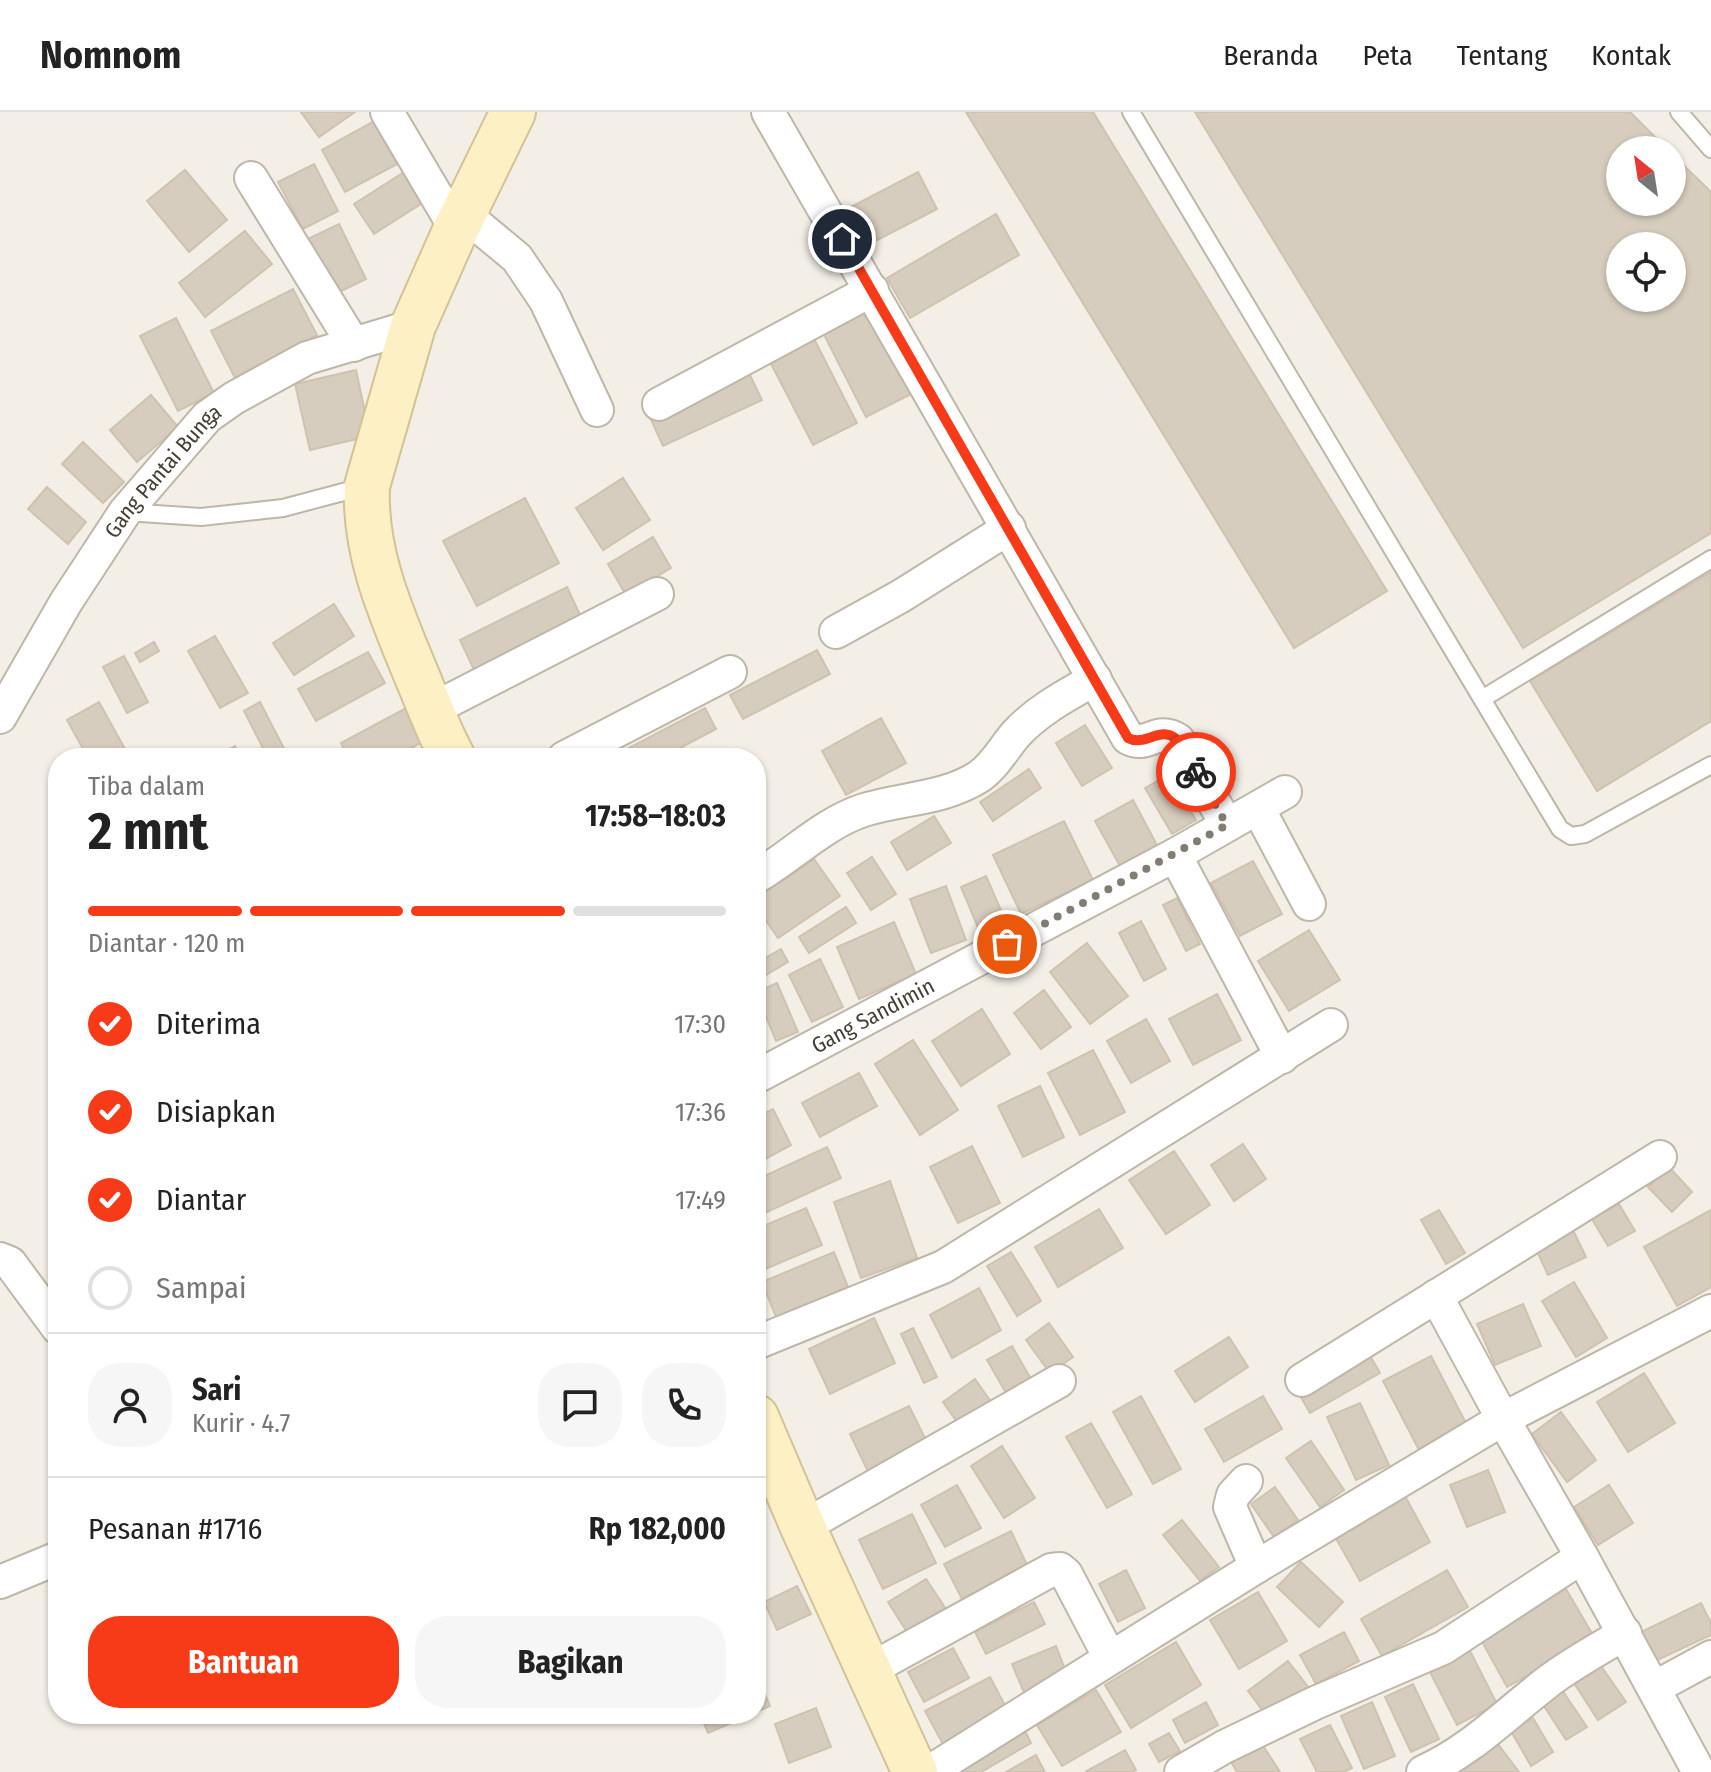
<!DOCTYPE html>
<html lang="id">
<meta charset="utf-8">
<style>
body{margin:0;font-family:"Fira Sans Condensed",sans-serif;background:#f6f6f6;color:#222;height:100vh;display:flex;flex-direction:column;font-size:30px;white-space:nowrap}
*{box-sizing:border-box;margin:0}
p{font-size:26px;color:#767676}
.icon{flex:none;width:44px;height:44px;fill:none;stroke:currentColor;stroke-width:2;stroke-linecap:round;stroke-linejoin:round}
.map{position:relative;flex:1;overflow:hidden}
.drawer{position:absolute;left:48px;top:636px;width:718px;height:976px;display:flex;flex-direction:column;background:#fff;border-radius:32px;box-shadow:0 2px 6px #0004}
.drawer>*{flex:none}
.needle{width:52px;rotate:330deg}
.buttons{position:absolute;left:1606px;top:24px;display:grid;gap:16px}
.buttons a{display:grid;place-items:center;width:80px;height:80px;border-radius:50%;background:#fff;box-shadow:0 2px 6px #0004;font-size:40px}
.pin{position:absolute;display:grid;place-items:center;width:68px;height:68px;color:#fff;margin:-34px;border:4px solid #fff;border-radius:50%;box-shadow:0 2px 8px #0007}
.courier{position:absolute;display:grid;place-items:center;width:80px;height:80px;margin:-40px;border:6px solid #f73b19;border-radius:50%;background:#fff;color:#222;box-shadow:0 2px 10px #0007}
.summary em{font-style:normal;font-weight:700}
.summary div{display:flex;flex-direction:column-reverse}
.summary{display:flex;align-items:center;justify-content:space-between;height:136px;padding:0 40px}
h1{font-size:52px;font-weight:700;line-height:60px}
.bar{display:grid;grid-template-columns:repeat(4,1fr);gap:12px 8px;align-content:center;height:96px;padding:0 40px}
.bar i{height:10px;border-radius:6px;background:#e0e0e0}
.bar .current{background:#f73b19}
.bar p{grid-column:span 4}
.line{display:flex;align-items:center;gap:20px;padding:0 40px;border-top:2px solid #e0e0e0}
.line div{flex:1}
.round{display:grid;place-items:center;flex:none;width:84px;height:84px;border-radius:32px;background:#f6f6f6}
ol{padding:0 40px;list-style:none}
li{display:flex;align-items:center;gap:24px;height:88px}
li p{margin-inline-start:auto}
li .icon{padding:8px;border-radius:50%;background:#f73b19;color:#fff;stroke-width:4}
li:last-child{color:#767676}
li i{width:44px;height:44px;border:4px solid #e0e0e0;border-radius:50%}
.button{display:flex;gap:16px;margin-top:auto;padding:16px 40px}
.button a{flex:1;height:92px;border-radius:32px;background:#f73b19;color:#fff;font-size:32px;font-weight:700;line-height:92px;text-align:center}
.button a+a{background:#f6f6f6;color:#222}
header{display:flex;align-items:center;gap:48px;box-sizing:border-box;height:112px;padding:0 40px;background:#fff;border-bottom:2px solid #e0e0e0}
header strong{font-size:38px}
nav{display:flex;gap:44px;margin-inline-start:auto;font-size:28px}
.map>svg:first-child{display:block}
.building{fill:#d7cdbe;stroke:#cfc2af;stroke-width:2;fill-rule:evenodd}
.lines{fill:none;stroke-linecap:round;stroke-linejoin:round}
.service-casing{stroke:#beb7a9;stroke-width:20}
.minor-casing{stroke:#beb7a9;stroke-width:36}
.secondary-casing{stroke:#d2c396;stroke-width:48}
.service{stroke:#fff;stroke-width:16}
.minor{stroke:#fff;stroke-width:32}
.secondary{stroke:#fef0c5;stroke-width:44}
.done{stroke:#827d73;stroke-width:8;stroke-dasharray:0 14.4}
.route{stroke:#f73b19;stroke-width:10}
.labels{text-anchor:middle;stroke-width:8;stroke-linejoin:round;paint-order:stroke}
.street-label{font-size:22px;fill:#453f35;stroke:#fff}
</style>
<header>
<strong>Nomnom</strong>
<nav><a>Beranda</a><a>Peta</a><a>Tentang</a><a>Kontak</a></nav>
</header>
<div class="map">
<svg width="1711" height="1660" viewBox="0 0 1711 1660">
<rect width="100%" height="100%" fill="#f3efe6"/>
<path class="building" d="M301 0H355L319 25Z
M966 0H1093L1387 479 1294 536Z
M1195 0H1630L1668 38H1620V90H1672V42L1711 80V421L1523 536ZM1620 134H1672V186H1620Z
M376 8 399 51 345 80 322 38Z
M314 52 338 99 303 117 278 70Z
M185 58 227 108 189 140 147 89Z
M404 60 424 90 374 122 354 92Z
M918 60 937 97 866 134 847 97Z
M996 102 1019 143 910 206 887 166Z
M339 112 366 167 335 182 308 127Z
M245 119 272 152 205 205 179 171Z
M293 177 317 223 235 266 211 219Z
M867 188 915 280 866 305 819 213Z
M176 206 214 281 178 299 140 224Z
M812 223 857 311 813 333 768 246Z
M746 255 762 288 663 334 648 301Z
M356 258 370 324 310 338 295 272Z
M151 283 178 315 137 350 110 318Z
M83 330 124 370 103 391 62 352Z
M623 366 650 408 603 438 576 396Z
M47 375 86 410 68 432 28 397Z
M525 386 559 451 477 494 443 429Z
M653 425 671 456 626 483 608 452Z
M1711 460V609L1597 679 1530 569Z
M567 475 581 505 474 558 460 528Z
M334 492 354 524 294 563 273 531Z
M215 524 248 581 220 596 188 539Z
M154 530 159 539 140 550 135 541Z
M817 538 830 562 743 607 730 583Z
M368 540 385 571 316 609 298 577Z
M124 544 148 590 127 601 103 555Z
M99 590 130 646H88L67 608Z
M260 590 289 646H268L244 599Z
M406 596 424 629 393 646H348L341 631Z
M705 596 716 617 661 646H610Z
M881 606 906 651 846 683 822 639Z
M1085 613 1112 656 1082 674 1056 631Z
M235 634 241 646H212Z
M1029 657 1041 676 993 709 980 690Z
M1168 663 1196 708 1172 722 1145 676Z
M1133 688 1158 735 1121 756 1095 709Z
M934 704 951 731 907 758 891 730Z
M1064 709 1093 768 1021 802 993 743Z
M872 745 896 782 871 798 847 761Z
M814 747 840 784 778 826 756 794V786Z
M1253 749 1282 802 1240 824 1211 771Z
M986 764 1010 819 984 830 961 775Z
M946 774 966 828 931 841 910 787Z
M1177 786 1200 832 1186 839 1163 793Z
M846 795 856 811 809 841 799 825Z
M1141 809 1166 857 1144 869 1119 821Z
M894 810 916 862 859 887 837 835Z
M1309 818 1340 868 1289 899 1258 849Z
M1087 831 1128 884 1090 912 1050 860Z
M781 837 788 850 756 869V851Z
M820 847 843 895 812 910 789 863Z
M777 871 798 920 776 929 756 880Z
M1044 878 1071 915 1041 937 1014 901Z
M1217 882 1241 928 1193 953 1169 907Z
M982 897 1010 942 961 974 932 929Z
M1146 907 1170 949 1131 971 1107 929Z
M756 922 767 947 756 953Z
M913 928 958 998 920 1023 875 952Z
M1093 938 1125 1000 1080 1023 1048 961Z
M859 961 877 994 820 1025 802 991Z
M1040 974 1064 1025 1023 1045 998 994Z
M773 997 791 1033 756 1052V1006Z
M1243 1032 1266 1067 1234 1089 1211 1053Z
M972 1034 1000 1091 958 1111 930 1055Z
M827 1035 841 1066 767 1100 756 1077V1068Z
M1174 1039 1210 1093 1166 1122 1129 1068Z
M1669 1055 1692 1080 1672 1100 1648 1075Z
M890 1069 917 1146 861 1166 834 1090Z
M1619 1092 1635 1119 1608 1134 1592 1107Z
M806 1096 822 1133 756 1161V1117Z
M1099 1097 1123 1136 1058 1175 1035 1135Z
M1439 1098 1465 1141 1446 1152 1421 1108Z
M1711 1098V1175L1677 1194 1644 1135Z
M1572 1116 1586 1145 1548 1163 1535 1135Z
M834 1140 848 1175 776 1205 762 1170Z
M1011 1140 1041 1189 1017 1204 987 1154Z
M1574 1170 1607 1226 1576 1245 1542 1189Z
M979 1176 1001 1218 952 1246 930 1203Z
M1523 1192 1541 1234 1495 1253 1477 1212Z
M874 1206 895 1251 830 1282 809 1237Z
M1049 1211 1073 1245 1050 1261 1026 1228Z
M913 1216 937 1265 924 1271 901 1222Z
M1229 1225 1248 1255 1195 1290 1175 1259Z
M1012 1234 1035 1274 1010 1288 987 1248Z
M1369 1242 1380 1261 1310 1301 1299 1282Z
M1431 1244 1467 1313 1419 1338 1383 1269Z
M1644 1261 1675 1311 1628 1340 1597 1290Z
M975 1267 994 1294 962 1317 943 1290Z
M1141 1284 1181 1357 1153 1372 1113 1300Z
M1263 1284 1282 1317 1224 1350 1205 1317Z
M1360 1291 1389 1353 1356 1368 1327 1305Z
M909 1294 931 1338 871 1366 850 1322Z
M1561 1300 1596 1348 1567 1370 1532 1322Z
M1091 1311 1132 1382 1107 1396 1066 1325Z
M1311 1329 1344 1378 1320 1395 1286 1346Z
M1002 1334 1035 1386 1004 1406 971 1354Z
M1488 1358 1505 1400 1467 1415 1450 1373Z
M957 1373 981 1416 945 1435 921 1393Z
M1609 1373 1633 1411 1598 1433 1574 1395Z
M1275 1375 1298 1408 1274 1425 1251 1392Z
M1405 1384 1430 1430 1360 1469 1334 1423Z
M912 1402 936 1451 883 1477 859 1428Z
M1182 1408 1219 1455 1200 1469 1163 1423Z
M1011 1419 1028 1455 962 1487 944 1452Z
M1301 1450 1343 1490 1319 1515 1277 1475Z
M1126 1458 1145 1496 1118 1510 1099 1472Z
M1447 1458 1468 1495 1382 1544 1361 1507Z
M926 1467 946 1497 907 1520 888 1490Z
M797 1474 811 1502 777 1518 764 1490Z
M1566 1477 1594 1525 1507 1575 1480 1526Z
M1258 1480 1287 1529 1239 1557 1210 1508Z
M1034 1490 1045 1512 986 1542 975 1520Z
M1701 1491 1711 1511V1523L1649 1552 1635 1523Z
M1344 1520 1359 1549 1316 1572 1300 1543Z
M1176 1530 1201 1573 1131 1616 1105 1573Z
M1056 1534 1068 1565 1025 1583 1012 1552Z
M953 1536 969 1566 924 1590 908 1560Z
M1470 1539 1497 1592 1457 1613 1430 1560Z
M1288 1549 1309 1576 1269 1607 1248 1579Z
M1599 1551 1626 1590 1598 1608 1572 1568Z
M756 1562 770 1594 756 1600Z
M990 1565 1008 1599 944 1634 925 1599Z
M1413 1572 1439 1627 1411 1640 1385 1585Z
M1096 1578 1121 1620 1062 1654 1037 1613Z
M1562 1578 1587 1615 1566 1628 1542 1591Z
M1206 1590 1218 1613 1185 1631 1173 1608Z
M1372 1590 1395 1644 1364 1657 1341 1604Z
M816 1596 831 1635 789 1651 775 1612Z
M700 1602H752L708 1621Z
M1533 1606 1553 1640 1531 1654 1511 1619Z
M1330 1613 1352 1656 1344 1660H1317L1300 1627Z
M1025 1619 1031 1631 981 1660H955Z
M1169 1621 1180 1639 1159 1650 1149 1632Z
M1495 1628 1519 1660H1452Z
M1260 1629 1280 1660H1237L1230 1648Z
M1125 1638 1136 1658 1132 1660H1085Z
M1036 1643 1045 1660H1006Z"/>
<g class="lines">
<defs>
<path id="service" d="M1131 0 1482 587 1711 447
M1679 0 1711 37
M125 400 201 405 283 396 366 374
M1482 587 1560 717 1571 724 1585 722 1711 653"/>
<g id="minor">
<path d="M387 0 456 117"/>
<path d="M768 0 1128 626C1148 637 1156 614 1178 628L1227 713"/>
<path d="M251 66 354 233"/>
<path d="M464 102 517 146 546 189 597 298"/>
<path d="M659 292 872 178"/>
<path d="M836 520 901 484 1009 416"/>
<path d="M431 598 657 482"/>
<path id="s1" d="M0 605 66 490 125 400 207 305 234 286 307 246 413 214"/>
<path d="M564 646 730 560"/>
<path d="M1258 696 1309 792"/>
<path d="M1175 743 1282 945"/>
<path d="M756 765C792 744 824 711 864 698 903 686 945 687 980 664 995 653 1004 636 1016 622 1038 598 1067 583 1095 567"/>
<path id="s2" d="M756 965 1175 743 1285 680"/>
<path d="M0 1147 10 1151 58 1216"/>
<path d="M1436 1184 1503 1307 1711 1199"/>
<path d="M756 1231 943 1155 1331 913"/>
<path d="M1302 1268 1660 1045"/>
<path d="M1246 1369 1233 1383 1230 1395 1256 1455"/>
<path d="M803 1415 1059 1269"/>
<path d="M0 1470 58 1446"/>
<path d="M869 1558 1051 1458 1060 1457 1066 1462 1110 1546"/>
<path d="M1654 1576 1711 1545"/>
<path d="M929 1660 1256 1455 1503 1307 1582 1445 1699 1660"/>
<path d="M1181 1660 1224 1635 1315 1591 1443 1536 1582 1445"/>
<path d="M1423 1660C1470 1639 1505 1603 1545 1572 1569 1553 1598 1538 1625 1521"/>
</g>
<path id="secondary" d="M453 646C438 619 428 590 416 562 391 501 364 441 367 374L413 214 456 117 513 0
M756 1305 803 1415 915 1660"/>
</defs>
<use href="#service" class="service-casing"/>
<use href="#minor" class="minor-casing"/>
<use href="#secondary" class="secondary-casing"/>
<use href="#service" class="service"/>
<use href="#minor" class="minor"/>
<use href="#secondary" class="secondary"/>
</g>
<g class="lines">
<path class="done" d="M1007 832 1227 713 1196 660"/>
<path class="route" d="M842 127 1128 626C1145 635 1161 613 1176 627 1185 635 1190 650 1196 660"/>
</g>
<g class="labels">
<g class="street-label">
<text dy="8" stroke="none"><textPath href="#s1" startOffset="296">Gang Pantai Bunga</textPath></text>
<text dy="8" stroke="none"><textPath href="#s2" startOffset="132">Gang Sandimin</textPath></text>
</g>
</g>
</svg>
<div class="buttons">
<a><svg class="needle" viewBox="-14 -14 28 28"><path d="M0-13l5 13h-10z" fill="#e53935"/><path d="M0 13l5-13h-10z" fill="#767676"/></svg></a>
<a><svg class="icon" aria-label="locate" viewBox="0 0 24 24"><circle cx="12" cy="12" r="6"/><path d="M12 2v4M12 18v4M2 12h4M18 12h4"/></svg></a>
</div>
<div class="pin" style="left:1007px;top:832px;background:#ea580c"><svg class="icon" aria-label="bag" viewBox="0 0 24 24"><path d="M5 8h14l-1 12H6zM9 8a3 3 0 0 1 6 0"/></svg></div>
<div class="pin" style="left:842px;top:127px;background:#1f2937"><svg class="icon" aria-label="home" viewBox="0 0 24 24"><path d="M3 11l9-7 9 7M6 9v11h12V9"/></svg></div>
<div class="courier" style="left:1196px;top:660px"><svg class="icon" aria-label="bike" viewBox="0 0 24 24"><circle cx="6" cy="16" r="4"/><circle cx="18" cy="16" r="4"/><path d="M6 16l4-8h5l3 8M10 8l3 8H6M13 5h3"/></svg></div>
<section class="drawer">
<div class="summary"><div><h1>2 mnt</h1><p>Tiba dalam</p></div><em>17:58–18:03</em></div>
<div class="bar"><i class="current"></i><i class="current"></i><i class="current"></i><i></i><p>Diantar · 120 m</p></div>
<ol>
<li><svg class="icon" aria-label="check" viewBox="0 0 24 24"><path d="M5 12l5 5 9-10"/></svg>Diterima<p>17:30</p></li>
<li><svg class="icon" aria-label="check" viewBox="0 0 24 24"><path d="M5 12l5 5 9-10"/></svg>Disiapkan<p>17:36</p></li>
<li><svg class="icon" aria-label="check" viewBox="0 0 24 24"><path d="M5 12l5 5 9-10"/></svg>Diantar<p>17:49</p></li>
<li><i></i>Sampai</li>
</ol>
<div class="line" style="height:144px"><a class="round"><svg class="icon" aria-label="person" viewBox="0 0 24 24"><circle cx="12" cy="8" r="4"/><path d="M4 21q1-7 8-7t8 7"/></svg></a><div><b>Sari</b><p>Kurir · 4.7</p></div><a class="round"><svg class="icon" aria-label="chat" viewBox="0 0 24 24"><path d="M4 5h16v11H9l-5 4z"/></svg></a><a class="round"><svg class="icon" aria-label="phone" viewBox="0 0 24 24"><path d="M5 4h4l2 5-3 2q2 4 5 5l2-3 5 2v4C11 20 4 13 5 4z"/></svg></a></div>
<div class="line" style="height:104px"><div>Pesanan #1716</div><b>Rp 182,000</b></div>
<div class="button"><a>Bantuan</a><a>Bagikan</a></div>
</section>
</div>
